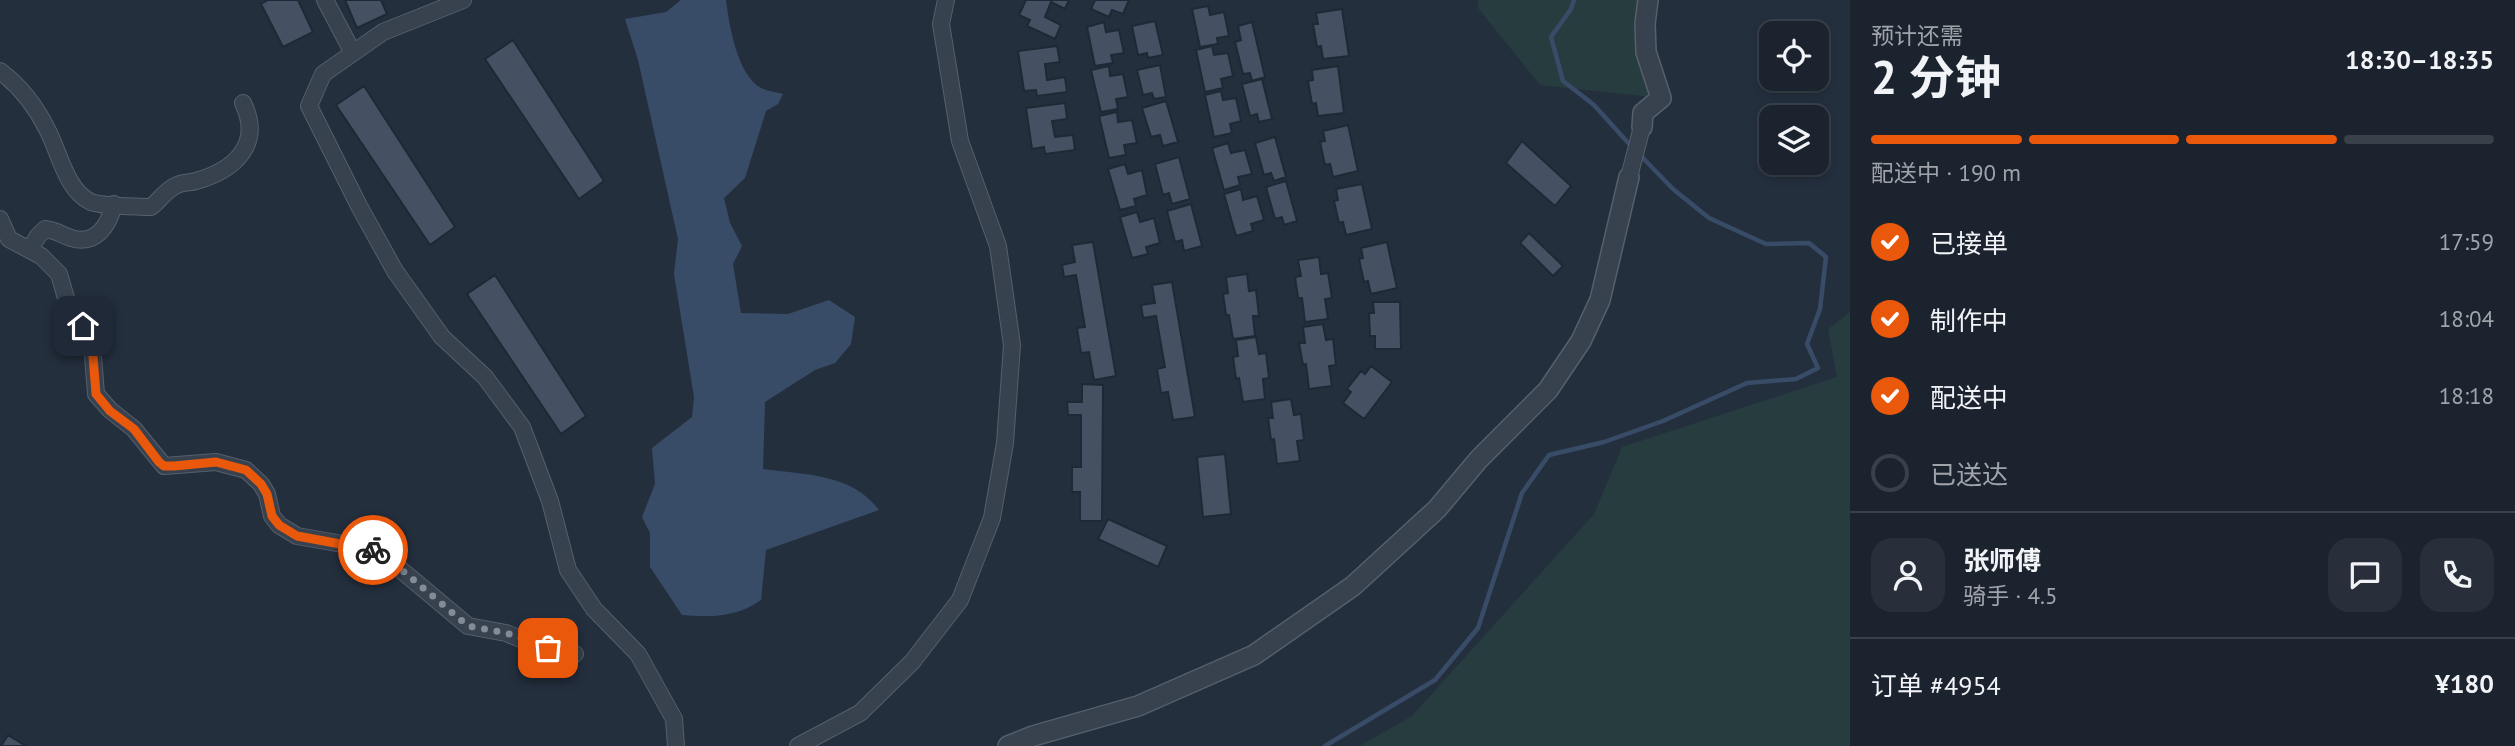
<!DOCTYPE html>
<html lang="zh">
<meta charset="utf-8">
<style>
body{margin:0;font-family:"PT Sans","Noto Sans SC",sans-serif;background:#282f3a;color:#f1f3f6;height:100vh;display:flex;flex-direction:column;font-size:26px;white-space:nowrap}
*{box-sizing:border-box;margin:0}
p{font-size:23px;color:#a0a4aa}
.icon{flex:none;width:38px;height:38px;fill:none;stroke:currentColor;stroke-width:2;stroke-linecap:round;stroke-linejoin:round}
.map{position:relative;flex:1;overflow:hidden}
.drawer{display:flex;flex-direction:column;background:#1b232e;width:665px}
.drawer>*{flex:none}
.buttons{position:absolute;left:1759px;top:21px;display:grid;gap:14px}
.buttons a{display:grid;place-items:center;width:70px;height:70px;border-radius:14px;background:#1b232e;box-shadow:0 4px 10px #0003,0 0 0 2px #39404a;font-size:35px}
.pin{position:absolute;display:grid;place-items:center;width:60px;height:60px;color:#fff;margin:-30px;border-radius:14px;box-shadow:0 4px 10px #0006}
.courier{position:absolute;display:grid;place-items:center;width:70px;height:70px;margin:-35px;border:5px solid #ea580c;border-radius:50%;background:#fff;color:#222;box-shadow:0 2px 9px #0007}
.headline em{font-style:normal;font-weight:700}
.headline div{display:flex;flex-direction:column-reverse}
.headline{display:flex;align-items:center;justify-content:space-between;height:119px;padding:0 21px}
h1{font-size:46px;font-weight:700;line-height:52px}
.bar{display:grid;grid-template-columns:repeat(4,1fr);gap:10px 7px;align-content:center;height:84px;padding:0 21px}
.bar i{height:9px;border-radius:5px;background:#39404a}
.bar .selected{background:#ea580c}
.bar p{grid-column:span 4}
.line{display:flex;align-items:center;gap:18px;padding:0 21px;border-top:2px solid #39404a}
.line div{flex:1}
.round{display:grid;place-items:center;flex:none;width:74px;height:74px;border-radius:21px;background:#282f3a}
ol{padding:0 21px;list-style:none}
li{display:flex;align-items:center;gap:21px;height:77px}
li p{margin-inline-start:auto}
li .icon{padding:7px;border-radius:50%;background:#ea580c;color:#fff;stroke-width:4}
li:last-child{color:#a0a4aa}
li i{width:38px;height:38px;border:4px solid #39404a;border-radius:50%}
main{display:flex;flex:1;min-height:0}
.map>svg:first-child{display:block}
.green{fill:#263c3f}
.water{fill:#394c67}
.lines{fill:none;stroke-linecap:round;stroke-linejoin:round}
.stream{stroke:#394c67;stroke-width:4.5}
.building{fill:#455162;stroke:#1f2835;stroke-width:2}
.minor-casing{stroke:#565f6c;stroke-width:18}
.tertiary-casing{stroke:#565f6c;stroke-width:22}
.minor{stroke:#38414e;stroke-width:16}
.tertiary{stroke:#38414e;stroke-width:19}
.done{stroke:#828b98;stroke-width:7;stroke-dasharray:0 12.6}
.route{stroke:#ea580c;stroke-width:9}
</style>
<main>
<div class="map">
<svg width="1850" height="746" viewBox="0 0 1850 746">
<rect width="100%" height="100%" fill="#242f3e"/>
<path class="green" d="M1478 0H1643L1661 98 1540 85 1478 8Z
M1850 312V746H1359L1412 716 1594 514 1622 447 1837 377 1828 329Z"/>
<path class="water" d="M681 0H726C729 24 737 75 761 88 767 91 776 92 783 94L778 104 766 111 745 178 724 198 730 223 742 246 733 264 741 313 788 314 829 300 855 317 851 344 835 363 815 370 765 402 763 469C805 475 851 473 879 510L766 550 761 600C735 618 713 617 682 615L650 567V533L642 517 655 484 652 448 692 417 694 397 674 274 678 239 638 60 625 19 666 12Z"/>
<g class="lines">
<path class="stream" d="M1574 0 1571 9 1551 37 1563 81 1594 105 1631 146
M1325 746 1435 680 1478 628 1522 493 1549 455 1604 442 1663 421 1747 383 1796 379 1818 368 1807 344 1820 309 1826 257 1809 243 1766 244 1709 218 1673 189 1640 155"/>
</g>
<path class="building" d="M268 0H298L313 32 283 47 261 4Z
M345 0H381L387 14 357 28Z
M1026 0H1069L1065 9 1051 2 1045 17 1061 25 1055 39 1027 26 1030 20 1019 15Z
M1095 0H1129L1123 14 1112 10 1109 17 1091 9Z
M1208 6 1210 15 1224 12 1229 36 1217 38 1218 44 1200 47 1192 9Z
M1342 9 1349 56 1323 59 1321 46 1317 47 1313 24H1318L1316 13Z
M1155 21 1163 55 1148 58 1147 53 1138 55 1132 26Z
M1104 22 1106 32 1119 30 1124 53 1111 55 1113 63 1095 66 1087 27Z
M1252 22 1265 77 1252 81 1250 73 1243 74 1235 42 1241 40 1238 26Z
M513 40 604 181 579 199 485 59Z
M1057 46 1060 62 1045 64 1047 80 1065 77 1067 92 1037 96 1036 90 1024 91 1018 51Z
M1212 46 1214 55 1228 53 1233 76 1221 79 1223 88 1205 92 1196 50Z
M1160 65 1166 97 1154 99 1152 93 1143 95 1137 70Z
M1109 66 1110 76 1123 74 1128 97 1116 99 1118 109 1101 112 1091 70Z
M1338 66 1344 113 1318 116 1316 103 1312 104 1308 81 1313 80 1312 70Z
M1262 79 1272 119 1259 122 1257 114 1250 116 1242 84Z
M364 86 455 227 430 245 336 105Z
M1221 91 1223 100 1236 98 1241 121 1230 124 1232 133 1214 137 1205 95Z
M1166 101 1178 142 1163 146 1160 135 1151 137 1142 108Z
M1065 103 1067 119 1052 121 1055 137 1073 135 1075 150 1045 154 1044 147 1032 149 1026 108Z
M1117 112 1118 122 1132 120 1137 143 1124 145 1126 155 1109 158 1099 116Z
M1348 125 1358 171 1333 177 1330 164 1325 165 1320 142 1325 141 1323 131Z
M1275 137 1286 177 1274 181 1271 173 1264 175 1255 143Z
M1522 141 1571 186 1555 206 1506 163Z
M1228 143 1231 153 1245 150 1252 174 1238 177 1240 185 1224 190 1212 148Z
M1179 157 1190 199 1172 204 1169 193 1163 195 1155 164Z
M1125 164 1128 174 1142 170 1147 195 1134 199 1136 206 1120 210 1108 169Z
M1286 181 1297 221 1284 225 1282 217 1275 219 1266 187Z
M1362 184 1372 229 1346 235 1343 222 1339 223 1334 201 1338 200 1336 189Z
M1241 189 1243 200 1257 196 1264 220 1251 224 1253 231 1236 236 1224 194Z
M1191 204 1202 246 1184 251 1182 240 1175 242 1167 211Z
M1137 212 1140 222 1154 218 1160 243 1146 247 1148 254 1132 258 1120 217Z
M1529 233 1563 266 1553 276 1520 243Z
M1093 242 1116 376 1094 380 1089 352 1081 353 1077 328 1085 327 1076 275 1064 277 1062 265 1075 262 1072 245Z
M1387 242 1397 288 1371 294 1368 281 1364 282 1359 259 1363 258 1361 248Z
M1319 257 1321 274 1328 273 1332 298 1325 299 1328 319 1305 322 1302 298H1298L1295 277 1301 276 1298 260Z
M1247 274 1249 291 1256 290 1259 316H1253L1255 336 1233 339 1229 315H1226L1223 294 1228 293 1226 277Z
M495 275 586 416 561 434 467 294Z
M1172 282 1195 417 1173 420 1168 392 1161 393 1157 369 1165 367 1156 316 1143 318 1141 305 1155 303 1152 285Z
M1373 302H1400L1401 349H1375V336H1370L1369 313H1374Z
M1323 324 1326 340 1333 339 1336 365 1329 366 1332 386 1309 389 1306 364 1303 365 1299 343H1305L1303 327Z
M1256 337 1259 354 1266 353 1269 378 1263 379 1265 399 1243 402 1239 378 1236 379 1233 357 1238 356 1236 340Z
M1371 366 1392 382 1364 419 1343 403 1351 392 1347 389 1361 371 1365 374Z
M1082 384 1103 385 1102 521H1080V492H1072V467H1081V415H1068L1067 402H1082Z
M1291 399 1294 415 1301 414 1304 440 1297 441 1300 461 1277 464 1274 439 1271 440 1268 418H1273L1271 402Z
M1225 454 1231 514 1203 517 1197 457Z
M1108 519 1167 546 1158 567 1098 539Z
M8 735 26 746H1Z"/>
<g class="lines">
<defs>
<path id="minor" d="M325 0 353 53
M463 0 383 32 323 74 309 106 359 206 395 271 442 337 485 377 522 427 550 501 568 570 594 609 638 654 674 719 676 746
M0 71C20 86 36 107 47 129 59 151 66 191 91 202 105 207 135 206 151 207 160 200 165 191 175 186 182 182 189 183 196 181 235 170 263 144 243 103
M1629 177 1642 127
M0 219 9 239 41 256 59 274 68 305 92 344 96 394 110 410 134 429 164 466 216 462 246 470 261 484 267 494 272 516 279 525 297 536 371 549 382 554 468 626 506 633 535 645 560 648 575 654
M30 249 38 236 45 229C56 230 62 235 71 238 96 246 109 225 114 204
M798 746 860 713 912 662 960 600 992 518 1005 443 1012 345 998 246 960 141 941 24 946 0"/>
<path id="tertiary" d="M1642 127 1643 113 1661 98 1646 52 1645 24 1648 0
M1008 746 1033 736 1138 706 1254 655 1353 586 1437 509 1479 459 1548 390 1581 341 1600 300 1629 177"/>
</defs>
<use href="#minor" class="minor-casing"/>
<use href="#tertiary" class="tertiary-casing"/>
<use href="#minor" class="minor"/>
<use href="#tertiary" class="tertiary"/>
</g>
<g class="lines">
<path class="done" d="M373 550 396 565 468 626 506 633 548 648"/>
<path class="route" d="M83 326 92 344 96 394 110 411 134 429 159 462 164 466H174L216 462 246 470 261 484 267 494 272 516 279 525 297 536 373 550"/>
</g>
</svg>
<div class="buttons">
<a><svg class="icon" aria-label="locate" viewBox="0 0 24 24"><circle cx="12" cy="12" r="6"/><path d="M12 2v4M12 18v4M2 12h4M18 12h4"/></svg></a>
<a><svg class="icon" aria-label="layers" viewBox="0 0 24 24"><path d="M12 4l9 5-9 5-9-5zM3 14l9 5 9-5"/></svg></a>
</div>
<div class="pin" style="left:548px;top:648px;background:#ea580c"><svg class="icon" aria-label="bag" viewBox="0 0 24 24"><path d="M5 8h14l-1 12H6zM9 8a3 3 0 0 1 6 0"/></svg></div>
<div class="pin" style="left:83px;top:326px;background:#1f2937"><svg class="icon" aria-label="home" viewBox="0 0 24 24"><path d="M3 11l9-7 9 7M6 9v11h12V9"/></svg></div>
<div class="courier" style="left:373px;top:550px"><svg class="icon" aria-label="bike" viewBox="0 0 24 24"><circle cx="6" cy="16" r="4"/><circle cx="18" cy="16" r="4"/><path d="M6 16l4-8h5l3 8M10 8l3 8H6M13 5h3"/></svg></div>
</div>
<section class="drawer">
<div class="headline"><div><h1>2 分钟</h1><p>预计还需</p></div><em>18:30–18:35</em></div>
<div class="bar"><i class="selected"></i><i class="selected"></i><i class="selected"></i><i></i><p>配送中 · 190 m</p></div>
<ol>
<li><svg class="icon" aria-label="check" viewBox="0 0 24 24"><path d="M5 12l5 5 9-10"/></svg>已接单<p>17:59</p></li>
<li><svg class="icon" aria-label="check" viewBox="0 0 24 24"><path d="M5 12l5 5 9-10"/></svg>制作中<p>18:04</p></li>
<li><svg class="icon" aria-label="check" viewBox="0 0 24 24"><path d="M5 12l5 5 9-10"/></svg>配送中<p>18:18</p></li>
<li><i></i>已送达</li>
</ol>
<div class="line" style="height:126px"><a class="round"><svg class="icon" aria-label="person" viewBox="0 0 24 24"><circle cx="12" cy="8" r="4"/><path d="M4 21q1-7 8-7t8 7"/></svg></a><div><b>张师傅</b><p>骑手 · 4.5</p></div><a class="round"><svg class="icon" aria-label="chat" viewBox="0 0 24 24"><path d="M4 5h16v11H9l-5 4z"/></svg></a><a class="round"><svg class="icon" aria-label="phone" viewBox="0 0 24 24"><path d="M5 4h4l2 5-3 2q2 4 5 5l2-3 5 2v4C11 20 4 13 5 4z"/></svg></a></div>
<div class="line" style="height:91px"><div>订单 #4954</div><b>¥180</b></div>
</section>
</main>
